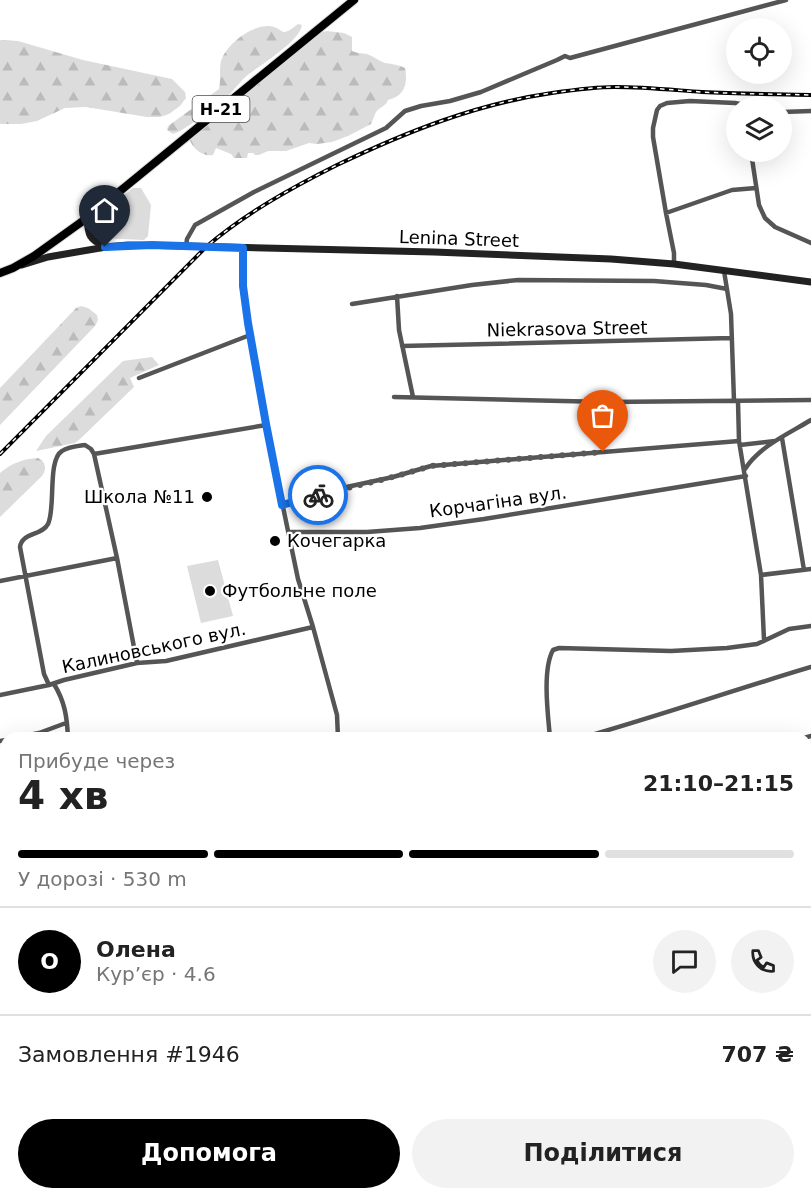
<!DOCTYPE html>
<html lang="uk">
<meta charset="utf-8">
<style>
body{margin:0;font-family:"DejaVu Sans",sans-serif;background:#f2f2f2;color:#222;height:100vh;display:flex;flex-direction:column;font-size:22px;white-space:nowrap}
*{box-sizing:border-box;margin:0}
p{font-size:20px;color:#767676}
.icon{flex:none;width:33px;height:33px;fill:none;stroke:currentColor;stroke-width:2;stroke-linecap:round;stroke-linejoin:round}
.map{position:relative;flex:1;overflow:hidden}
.side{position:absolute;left:0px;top:732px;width:812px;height:468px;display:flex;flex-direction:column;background:#fff;border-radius:18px 18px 0 0;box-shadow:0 6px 24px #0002}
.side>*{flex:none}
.controls{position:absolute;left:726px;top:18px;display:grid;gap:12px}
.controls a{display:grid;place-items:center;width:66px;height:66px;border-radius:50%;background:#fff;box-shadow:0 6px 24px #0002;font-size:30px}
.pin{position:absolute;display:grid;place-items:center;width:51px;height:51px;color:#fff;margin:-62px -26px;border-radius:50% 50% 50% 0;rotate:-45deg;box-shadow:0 0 6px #0007}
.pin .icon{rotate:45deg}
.courier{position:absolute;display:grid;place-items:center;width:60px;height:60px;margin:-30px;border:4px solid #1a73e8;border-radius:50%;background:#fff;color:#222;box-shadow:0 2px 8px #0007}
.summary em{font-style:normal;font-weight:600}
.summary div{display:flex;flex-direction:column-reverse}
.summary{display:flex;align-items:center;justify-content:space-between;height:102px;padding:0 18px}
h1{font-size:39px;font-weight:600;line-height:45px}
.bar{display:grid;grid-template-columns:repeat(4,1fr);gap:9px 6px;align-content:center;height:72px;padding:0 18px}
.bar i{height:8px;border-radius:4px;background:#e0e0e0}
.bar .current{background:#000}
.bar p{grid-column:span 4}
.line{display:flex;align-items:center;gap:15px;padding:0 18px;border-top:2px solid #e0e0e0}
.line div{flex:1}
.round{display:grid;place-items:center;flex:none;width:63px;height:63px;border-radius:32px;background:#f2f2f2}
.primary-button{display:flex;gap:12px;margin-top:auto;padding:12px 18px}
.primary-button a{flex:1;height:69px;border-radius:36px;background:#000;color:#fff;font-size:24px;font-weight:600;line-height:69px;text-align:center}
.primary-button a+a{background:#f2f2f2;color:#222}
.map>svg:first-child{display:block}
.grass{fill:#dcdcdc}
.forest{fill:url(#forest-firs)}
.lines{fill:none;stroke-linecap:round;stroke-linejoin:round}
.primary-casing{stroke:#dbdbdb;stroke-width:10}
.street{stroke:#555;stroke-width:4.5}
.secondary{stroke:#222;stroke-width:7}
.primary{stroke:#000;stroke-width:8}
.rail-casing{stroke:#000;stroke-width:4}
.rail{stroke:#fff;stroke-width:1.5;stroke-dasharray:4.5;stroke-linecap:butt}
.done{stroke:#595959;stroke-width:6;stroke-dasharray:0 10.8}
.route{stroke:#1a73e8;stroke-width:8}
.poi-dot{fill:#000;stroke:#fff;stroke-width:2}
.labels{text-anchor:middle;stroke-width:4.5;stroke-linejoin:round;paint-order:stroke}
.shield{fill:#fff;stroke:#4c4c4c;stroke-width:1.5}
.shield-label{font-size:16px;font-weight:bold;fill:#000}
.street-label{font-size:18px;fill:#000;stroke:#fff}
.poi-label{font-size:18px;fill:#000;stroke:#fff;text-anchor:start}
</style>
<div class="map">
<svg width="811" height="1200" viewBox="0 0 811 1200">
<defs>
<pattern id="forest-firs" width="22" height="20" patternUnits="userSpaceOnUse" patternTransform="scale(1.5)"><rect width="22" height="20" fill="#dcdcdc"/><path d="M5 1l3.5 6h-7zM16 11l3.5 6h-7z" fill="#bbb"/></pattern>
</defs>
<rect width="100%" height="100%" fill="#fff"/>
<path class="grass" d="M133 188H141L151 205 148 236 144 240 97 238 90 222Z
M218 560 233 616 201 623 187 566Z"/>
<path class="forest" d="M298 24 302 25C300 41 262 64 249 74 241 80 236 88 229 95 223 101 216 102 210 107 207 109 206 112 204 114 198 120 180 132 173 134L167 130 168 126 219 89C221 80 219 70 221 61 226 45 251 25 269 26 285 27 278 40 298 24Z
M327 31 344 33 352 37V51C357 53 361 53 367 54 373 56 379 61 385 63 392 64 399 65 405 68 408 83 405 96 388 100 386 106 380 107 376 112 374 116 373 120 371 124L348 136 332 142 317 144 309 143 286 151H268L259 155H255L253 153H248L247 158H234L231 154 216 148 213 155C202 157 192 148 189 138L205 127 211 120 258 82 267 76 289 55 317 33Z
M0 40 18 41 83 60 172 79 185 92 186 98 180 106 169 114 160 117H147L86 107 65 108 37 121 21 124H0Z
M81 306 88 308 97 315 98 320 95 326 0 425V388L76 308Z
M152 357 159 365 130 378 134 387 80 439 75 443 36 451 46 436 123 361Z
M38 458C46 462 47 469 42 476L0 517V473C12 463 23 459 38 458Z
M163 1194H566L556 1200H516L510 1199 499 1200H150L157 1196H162Z"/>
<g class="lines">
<defs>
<path id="primary" d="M0 273 13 268 34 256 87 218 354 0"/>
</defs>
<use href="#primary" class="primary-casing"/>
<path class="street" d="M750 106 735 103 690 101 667 103 660 106 657 110 653 128V137L666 213 732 190 756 188
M782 112 811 111
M751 152 759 205 765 218 775 227 811 243
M666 213 674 253V264
M186 246 187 239 195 225 254 192 386 128 405 111 421 106 450 101 481 92 557 60 565 56 570 58 786 0
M243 247V286L248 323 266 425 298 579 313 627 337 715 338 738
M724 271 731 314 734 401
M397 296 399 330 413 397
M352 304 472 285 518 280 654 281 706 285 727 289
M402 346 732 338
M139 378 250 335
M394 397 606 402 811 400
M738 401 739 441 761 575 764 640
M782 438 804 570
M740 445 775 441
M94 454 117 558 137 663
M745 469C760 446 788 434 811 420
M282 505 342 488 393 477 431 466 739 441
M289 532H367L420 528 484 519 746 476
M761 575 811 569
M0 581 117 558
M54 684C65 702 67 717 68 738
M49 685 44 674 20 547C22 532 42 536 48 524 56 508 47 460 62 451 68 447 78 446 85 445L91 449 94 454 266 425
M0 695 49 685 64 680 137 663 166 661 313 627
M14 738 39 733 66 723
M550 738C548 715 542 670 553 650L559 648 671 651 727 648 757 644 789 629 811 626
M581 738C658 716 734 690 811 667
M804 738 811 736
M0 741 6 740
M0 785 6 784
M0 944H6
M0 1022 1 1053 6 1075
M0 1092 6 1091
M49 1194 52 1200
M97 1200 157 1194"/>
<path class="secondary" d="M87 218C88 235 89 240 106 247
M22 265 48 257 106 247 128 245 186 246 434 252 611 259 674 264 811 282"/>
<use href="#primary" class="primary"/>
<defs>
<path id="rail" d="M0 454 206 247C246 213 291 188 337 165 406 132 476 104 552 93 573 90 594 87 615 87 644 87 673 90 702 92 738 94 775 94 811 95"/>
</defs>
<use href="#rail" class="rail-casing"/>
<use href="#rail" class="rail"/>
</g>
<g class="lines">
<path class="done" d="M318 495 393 477 431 466 603 452"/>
<path class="route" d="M105 247 152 245 243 248V286L248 323 266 424 282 505 318 495"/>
</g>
<g class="poi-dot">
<circle cx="207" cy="497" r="6"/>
<circle cx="275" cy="541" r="6"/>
<circle cx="210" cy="591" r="6"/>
</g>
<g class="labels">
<rect class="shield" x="192.5" y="96" width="57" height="26" rx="4.5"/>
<g class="shield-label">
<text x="221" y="115">Н-21</text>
</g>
<g class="street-label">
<text transform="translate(459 239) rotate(2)" y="6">Lenina Street</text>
<text transform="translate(567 329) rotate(-1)" y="6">Niekrasova Street</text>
<text transform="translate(498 502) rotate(-8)" y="6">Корчагіна вул.</text>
<text transform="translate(154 648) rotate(-12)" y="6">Калиновського вул.</text>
</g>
<g class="poi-label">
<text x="195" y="503" text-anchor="end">Школа №11</text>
<text x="287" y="547">Кочегарка</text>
<text x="222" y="597">Футбольне поле</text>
</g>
</g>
</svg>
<div class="controls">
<a><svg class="icon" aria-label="locate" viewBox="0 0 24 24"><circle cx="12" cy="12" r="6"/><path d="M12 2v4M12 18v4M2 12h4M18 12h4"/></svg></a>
<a><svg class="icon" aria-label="layers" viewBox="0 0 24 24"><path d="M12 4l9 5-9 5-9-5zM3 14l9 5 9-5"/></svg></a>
</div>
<div class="pin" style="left:603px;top:452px;background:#ea580c"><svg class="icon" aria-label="bag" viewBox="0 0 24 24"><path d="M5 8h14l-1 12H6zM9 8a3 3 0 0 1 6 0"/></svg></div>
<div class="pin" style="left:105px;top:247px;background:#1f2937"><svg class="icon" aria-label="home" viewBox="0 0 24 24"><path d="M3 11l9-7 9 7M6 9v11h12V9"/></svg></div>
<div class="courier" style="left:318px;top:495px"><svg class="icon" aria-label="bike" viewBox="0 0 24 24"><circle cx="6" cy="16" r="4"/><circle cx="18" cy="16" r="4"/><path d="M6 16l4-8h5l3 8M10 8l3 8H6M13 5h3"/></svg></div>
<section class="side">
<div class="summary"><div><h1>4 хв</h1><p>Прибуде через</p></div><em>21:10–21:15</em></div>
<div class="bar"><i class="current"></i><i class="current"></i><i class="current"></i><i></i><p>У дорозі · 530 m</p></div>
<div class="line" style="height:108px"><b class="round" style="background:#000;color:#fff">О</b><div><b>Олена</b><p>Кур’єр · 4.6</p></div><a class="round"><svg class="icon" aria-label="chat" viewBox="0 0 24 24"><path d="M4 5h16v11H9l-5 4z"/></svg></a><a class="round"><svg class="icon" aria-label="phone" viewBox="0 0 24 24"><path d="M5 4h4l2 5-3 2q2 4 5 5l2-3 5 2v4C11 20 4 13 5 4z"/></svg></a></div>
<div class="line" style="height:78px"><div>Замовлення #1946</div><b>707 ₴</b></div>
<div class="primary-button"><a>Допомога</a><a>Поділитися</a></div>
</section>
</div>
